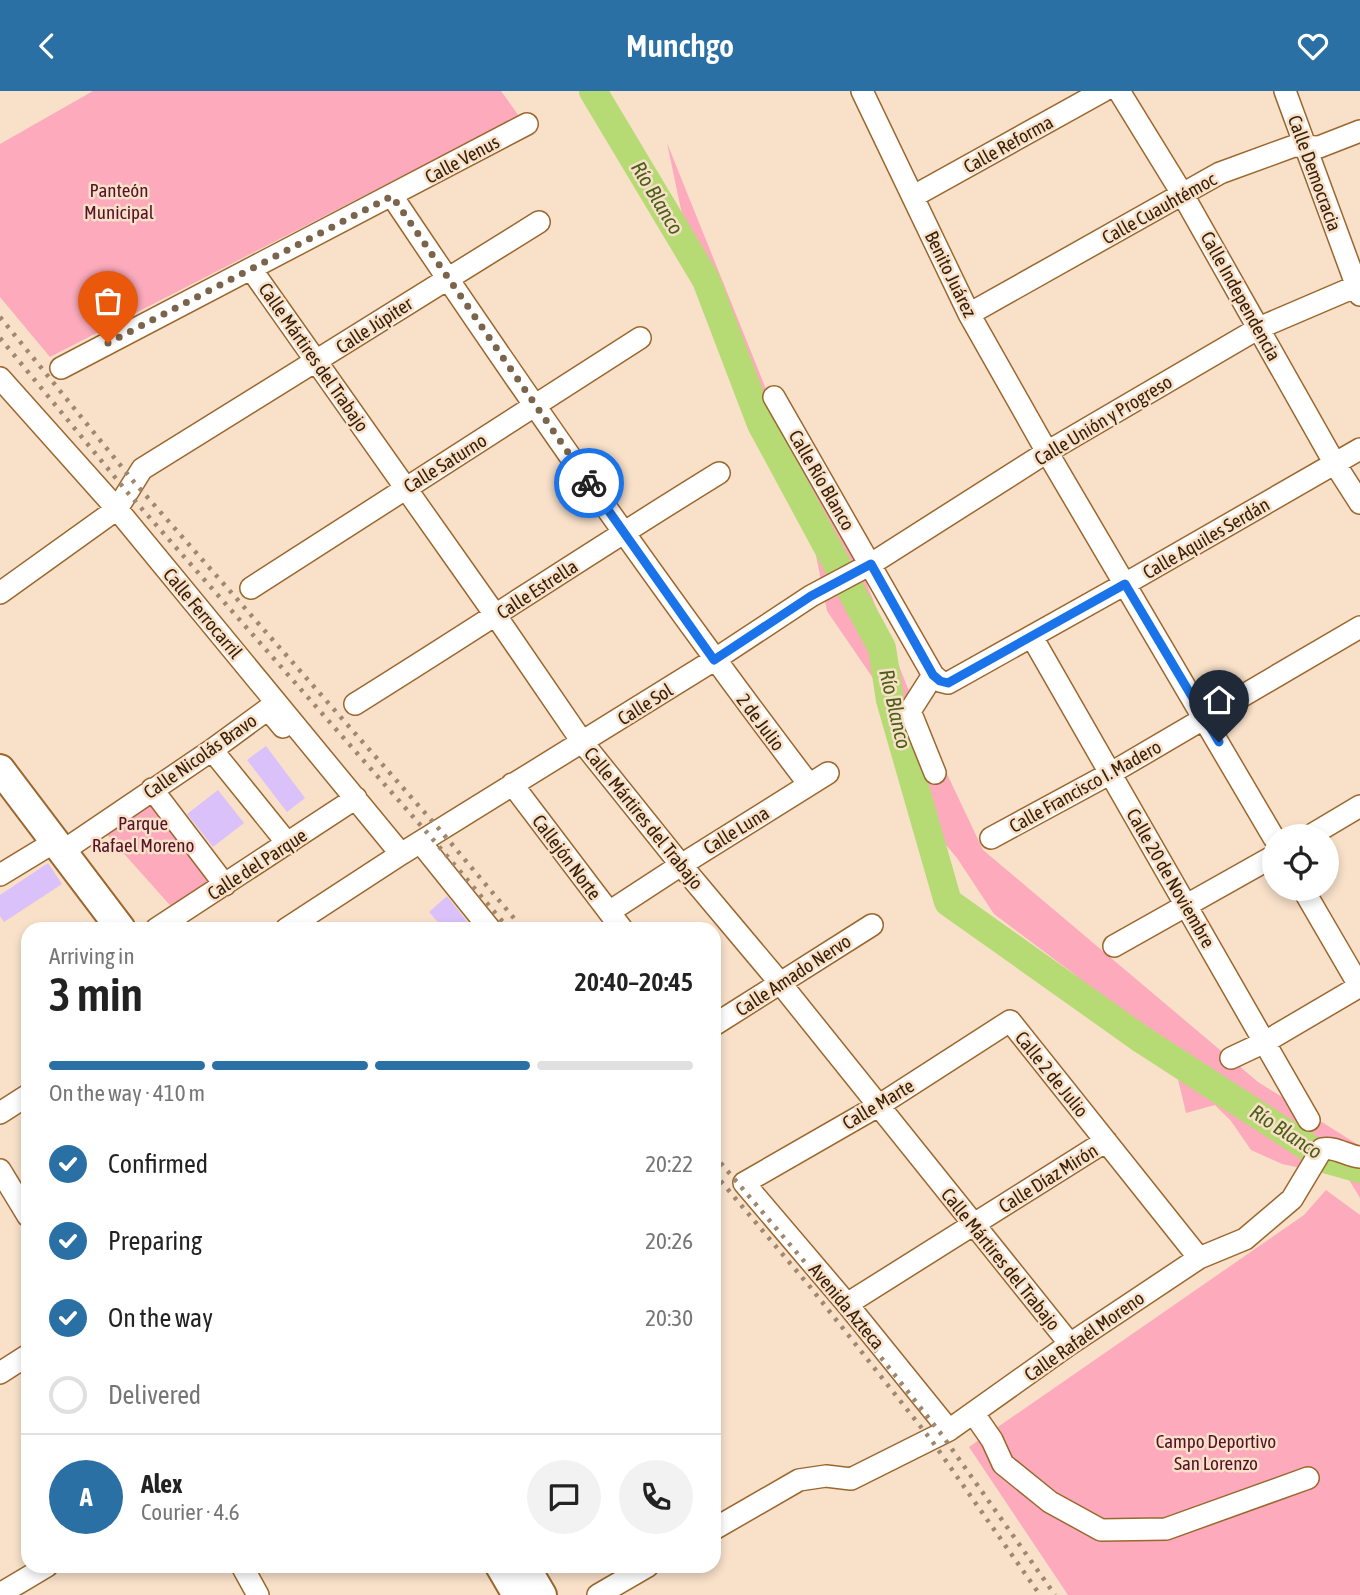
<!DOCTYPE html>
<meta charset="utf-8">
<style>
body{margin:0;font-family:"Asap Condensed",sans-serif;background:#f2f2f2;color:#222;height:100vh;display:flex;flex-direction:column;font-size:26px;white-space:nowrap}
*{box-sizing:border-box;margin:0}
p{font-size:23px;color:#767676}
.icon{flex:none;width:38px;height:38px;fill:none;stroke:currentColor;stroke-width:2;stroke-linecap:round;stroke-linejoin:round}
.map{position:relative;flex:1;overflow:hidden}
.sheet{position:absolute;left:21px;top:831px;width:700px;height:651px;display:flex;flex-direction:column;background:#fff;border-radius:21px;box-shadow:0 4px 10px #0003}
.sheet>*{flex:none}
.tools{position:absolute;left:1262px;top:733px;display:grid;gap:14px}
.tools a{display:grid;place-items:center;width:77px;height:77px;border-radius:50%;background:#fff;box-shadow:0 4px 10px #0003;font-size:35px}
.pin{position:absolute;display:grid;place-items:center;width:60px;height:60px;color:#fff;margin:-72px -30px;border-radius:50% 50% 50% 0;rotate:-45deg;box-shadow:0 0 7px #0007}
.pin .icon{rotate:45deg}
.courier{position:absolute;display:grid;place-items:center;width:70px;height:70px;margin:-35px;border:5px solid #1a73e8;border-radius:50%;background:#fff;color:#222;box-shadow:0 2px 9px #0007}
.head em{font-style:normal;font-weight:600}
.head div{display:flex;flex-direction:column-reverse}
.head{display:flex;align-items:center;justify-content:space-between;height:119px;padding:0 28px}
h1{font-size:46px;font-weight:600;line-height:52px}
.bar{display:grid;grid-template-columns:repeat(4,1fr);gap:10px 7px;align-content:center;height:84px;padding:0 28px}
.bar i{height:9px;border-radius:5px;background:#e0e0e0}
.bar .current{background:#2b70a5}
.bar p{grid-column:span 4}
.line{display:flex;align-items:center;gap:18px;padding:0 28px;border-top:2px solid #e0e0e0}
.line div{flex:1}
.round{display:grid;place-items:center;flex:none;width:74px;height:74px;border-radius:37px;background:#f2f2f2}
ol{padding:0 28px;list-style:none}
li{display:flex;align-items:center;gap:21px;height:77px}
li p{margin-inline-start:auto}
li .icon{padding:7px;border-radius:50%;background:#2b70a5;color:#fff;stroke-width:4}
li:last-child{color:#767676}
li i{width:38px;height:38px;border:4px solid #e0e0e0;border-radius:50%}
header{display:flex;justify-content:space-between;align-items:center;height:91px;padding:0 28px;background:#2b70a5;color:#fff;font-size:32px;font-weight:600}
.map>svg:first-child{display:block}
.green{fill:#fcaabc}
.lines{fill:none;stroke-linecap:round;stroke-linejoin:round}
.river{stroke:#b6db74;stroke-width:28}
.building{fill:#dbc1fa}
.minor-casing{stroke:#9c672d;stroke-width:24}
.major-casing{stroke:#9c672d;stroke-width:32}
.minor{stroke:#fff;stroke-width:21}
.major{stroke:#fff;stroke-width:28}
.rail{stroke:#9f8770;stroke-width:4.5;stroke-dasharray:3.5 7;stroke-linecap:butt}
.done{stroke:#7b644c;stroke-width:7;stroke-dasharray:0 12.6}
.route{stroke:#1a73e8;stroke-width:9}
.labels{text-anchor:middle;stroke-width:5;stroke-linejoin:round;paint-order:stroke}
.street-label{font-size:19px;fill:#382109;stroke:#f8e0c9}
.park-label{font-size:19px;fill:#551128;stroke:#f8e0c9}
.water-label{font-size:21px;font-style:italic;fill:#4a6019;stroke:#f8e0c9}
</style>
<header><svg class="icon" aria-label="back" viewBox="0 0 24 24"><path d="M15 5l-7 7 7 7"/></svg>Munchgo<svg class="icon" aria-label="heart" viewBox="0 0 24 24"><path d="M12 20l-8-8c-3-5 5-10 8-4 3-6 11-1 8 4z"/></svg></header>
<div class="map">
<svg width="1360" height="1504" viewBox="0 0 1360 1504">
<rect width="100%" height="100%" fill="#f8e0c9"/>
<path class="green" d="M93 0H501L519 25 50 266 0 206V53Z
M667 52 770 308 866 491 914 613 983 759 1258 991 1360 1055V1107L1348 1087 1282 1073 1251 1059 1231 1030 1215 1014 1186 1022 1173 967 1074 883 994 823 957 767 924 728 890 612 827 520 812 444 720 261 687 147Z
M149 704 218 792 176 821 102 738Z
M1326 1099 1360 1124V1504H1068L969 1356 1304 1124Z"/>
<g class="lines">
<path class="river" d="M593 0 706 189 761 333 882 557 890 609 948 811 1141 948 1328 1069 1360 1078"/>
</g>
<path class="building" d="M266 655 305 707 287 721 247 669Z
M218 699 244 732 213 756 187 723Z
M48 772 62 793 4 831 0 825V804Z
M447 805 473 838H444L429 821Z"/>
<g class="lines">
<defs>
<path id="minor" d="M862 0 969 223 1047 361 1274 747
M1119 0 1183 104 1335 373 1360 412
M1285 0 1360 204
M392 105C526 305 663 502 808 692
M914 105 1103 0
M251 178 496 525 583 652 681 774 781 893 1070 1253
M969 223 1220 82 1294 55 1319 56 1360 40
M61 277 527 33
M0 287 117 418 401 763
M774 306 933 584 940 590 948 592 1125 493 1360 358
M251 497 640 247
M0 502 117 418 142 378 539 131
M1032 546 1309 1029
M933 584 910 620 935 682
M355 613C477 537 597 457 719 382
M212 659 288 753
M512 693 622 838
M152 698 225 794
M1308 746 1360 715
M991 747 1111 682 1360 536
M420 751 490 838
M63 760 212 659 268 618 283 636
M0 784 56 750
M1303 798 1360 896
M609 821 681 774 828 682
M156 838 356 707
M286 838 401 763 714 569 811 505 871 473 1047 361 1259 237 1357 195
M1114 855 1274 765
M714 934 872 834
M1231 967 1265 951 1360 895
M0 1022 28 1004
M0 1079 28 1125
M847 1213 1106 1050
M0 1282 28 1264
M974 1323 992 1349 1003 1373 1050 1411 1101 1439 1166 1438 1308 1387
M949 1339 847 1213 744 1092 878 1015 1010 930 1199 1167
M714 1438 799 1389 826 1385 851 1388 949 1339 1070 1253 1199 1167 1245 1148 1292 1108 1322 1058C1335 1055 1347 1065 1360 1066
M242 1475 258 1504
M0 1503 47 1475
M598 1504 648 1475"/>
<path id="major" d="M0 678 121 838
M500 1475 517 1504
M525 1475 542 1504"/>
</defs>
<use href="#minor" class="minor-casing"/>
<use href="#major" class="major-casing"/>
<use href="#minor" class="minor"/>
<use href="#major" class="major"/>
<path class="rail" d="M0 226 134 391 440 739 523 838
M0 247 128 402 430 745 509 838
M714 1064 820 1189 942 1344 1055 1504
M714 1082 811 1197 932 1350 1040 1504"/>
</g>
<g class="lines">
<path class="done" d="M108 252 392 105 589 392"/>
<path class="route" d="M589 392 714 569 811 505 871 473 933 584 940 590 948 592 1125 493 1219 651"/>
</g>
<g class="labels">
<g class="street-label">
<text transform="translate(1008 53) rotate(-29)" y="7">Calle Reforma</text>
<text transform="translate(462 68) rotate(-28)" y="7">Calle Venus</text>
<text transform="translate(1315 82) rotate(70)" y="7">Calle Democracia</text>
<text transform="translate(1159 117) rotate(-29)" y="7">Calle Cuauhtémoc</text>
<text transform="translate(951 183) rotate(64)" y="7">Benito Juárez</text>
<text transform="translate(1241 205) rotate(61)" y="7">Calle Independencia</text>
<text transform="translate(374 234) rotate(-33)" y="7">Calle Júpiter</text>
<text transform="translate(314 266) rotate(55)" y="7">Calle Mártires del Trabajo</text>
<text transform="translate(1103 329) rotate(-31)" y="7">Calle Unión y Progreso</text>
<text transform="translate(445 372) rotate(-32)" y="7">Calle Saturno</text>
<text transform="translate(822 389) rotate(60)" y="7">Calle Río Blanco</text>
<text transform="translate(1206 447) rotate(-30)" y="7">Calle Aquiles Serdán</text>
<text transform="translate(537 498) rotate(-33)" y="7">Calle Estrella</text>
<text transform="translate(203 522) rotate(50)" y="7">Calle Ferrocarril</text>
<text transform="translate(645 613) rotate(-32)" y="7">Calle Sol</text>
<text transform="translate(761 631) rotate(53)" y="7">2 de Julio</text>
<text transform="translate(200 665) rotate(-35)" y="7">Calle Nicolás Bravo</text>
<text transform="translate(1085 695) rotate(-29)" y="7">Calle Francisco I. Madero</text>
<text transform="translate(644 727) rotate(51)" y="7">Calle Mártires del Trabajo</text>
<text transform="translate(736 739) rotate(-32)" y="7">Calle Luna</text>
<text transform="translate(567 766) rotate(53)" y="7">Callejón Norte</text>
<text transform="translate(257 773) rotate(-33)" y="7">Calle del Parque</text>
<text transform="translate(1171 787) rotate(60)" y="7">Calle 20 de Noviembre</text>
<text transform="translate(793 884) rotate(-33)" y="7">Calle Amado Nervo</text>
<text transform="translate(1052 983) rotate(51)" y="7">Calle 2 de Julio</text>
<text transform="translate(878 1013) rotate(-31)" y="7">Calle Marte</text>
<text transform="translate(1048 1087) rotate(-32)" y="7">Calle Díaz Mirón</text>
<text transform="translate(1001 1168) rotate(51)" y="7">Calle Mártires del Trabajo</text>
<text transform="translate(847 1215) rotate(50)" y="7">Avenida Azteca</text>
<text transform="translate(1084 1245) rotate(-35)" y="7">Calle Rafaél Moreno</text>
</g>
<g class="park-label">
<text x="119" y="106">Panteón<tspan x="119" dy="22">Municipal</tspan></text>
<text x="143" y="739">Parque<tspan x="143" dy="22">Rafael Moreno</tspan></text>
<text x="1216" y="1357">Campo Deportivo<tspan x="1216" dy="22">San Lorenzo</tspan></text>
</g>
<g class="water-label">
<text transform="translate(657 107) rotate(59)" y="7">Río Blanco</text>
<text transform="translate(895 618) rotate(77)" y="7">Río Blanco</text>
<text transform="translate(1286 1041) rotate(33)" y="7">Río Blanco</text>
</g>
</g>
</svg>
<div class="tools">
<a><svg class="icon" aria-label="locate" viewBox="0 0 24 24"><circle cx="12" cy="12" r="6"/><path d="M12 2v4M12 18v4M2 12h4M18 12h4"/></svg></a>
</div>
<div class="pin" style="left:108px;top:252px;background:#ea580c"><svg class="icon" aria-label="bag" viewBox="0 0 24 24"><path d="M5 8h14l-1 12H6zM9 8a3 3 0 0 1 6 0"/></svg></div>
<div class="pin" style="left:1219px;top:651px;background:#1f2937"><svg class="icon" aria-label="home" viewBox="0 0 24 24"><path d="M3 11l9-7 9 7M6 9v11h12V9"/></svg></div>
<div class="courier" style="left:589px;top:392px"><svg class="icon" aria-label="bike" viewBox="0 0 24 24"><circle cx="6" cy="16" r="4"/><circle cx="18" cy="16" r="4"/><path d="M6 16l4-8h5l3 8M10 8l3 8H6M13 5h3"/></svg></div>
<section class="sheet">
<div class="head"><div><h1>3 min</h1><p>Arriving in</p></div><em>20:40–20:45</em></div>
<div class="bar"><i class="current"></i><i class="current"></i><i class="current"></i><i></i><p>On the way · 410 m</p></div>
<ol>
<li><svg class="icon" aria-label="check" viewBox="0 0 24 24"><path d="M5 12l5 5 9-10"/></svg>Confirmed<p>20:22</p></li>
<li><svg class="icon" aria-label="check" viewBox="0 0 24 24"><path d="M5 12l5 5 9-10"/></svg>Preparing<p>20:26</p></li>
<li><svg class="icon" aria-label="check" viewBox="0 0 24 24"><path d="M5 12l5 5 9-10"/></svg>On the way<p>20:30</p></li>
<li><i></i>Delivered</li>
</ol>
<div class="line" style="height:126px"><b class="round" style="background:#2b70a5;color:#fff">A</b><div><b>Alex</b><p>Courier · 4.6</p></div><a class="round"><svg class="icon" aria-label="chat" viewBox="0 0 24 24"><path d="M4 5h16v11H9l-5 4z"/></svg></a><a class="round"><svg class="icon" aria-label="phone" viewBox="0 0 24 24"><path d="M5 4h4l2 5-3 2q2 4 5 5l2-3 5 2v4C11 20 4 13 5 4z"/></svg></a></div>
</section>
</div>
